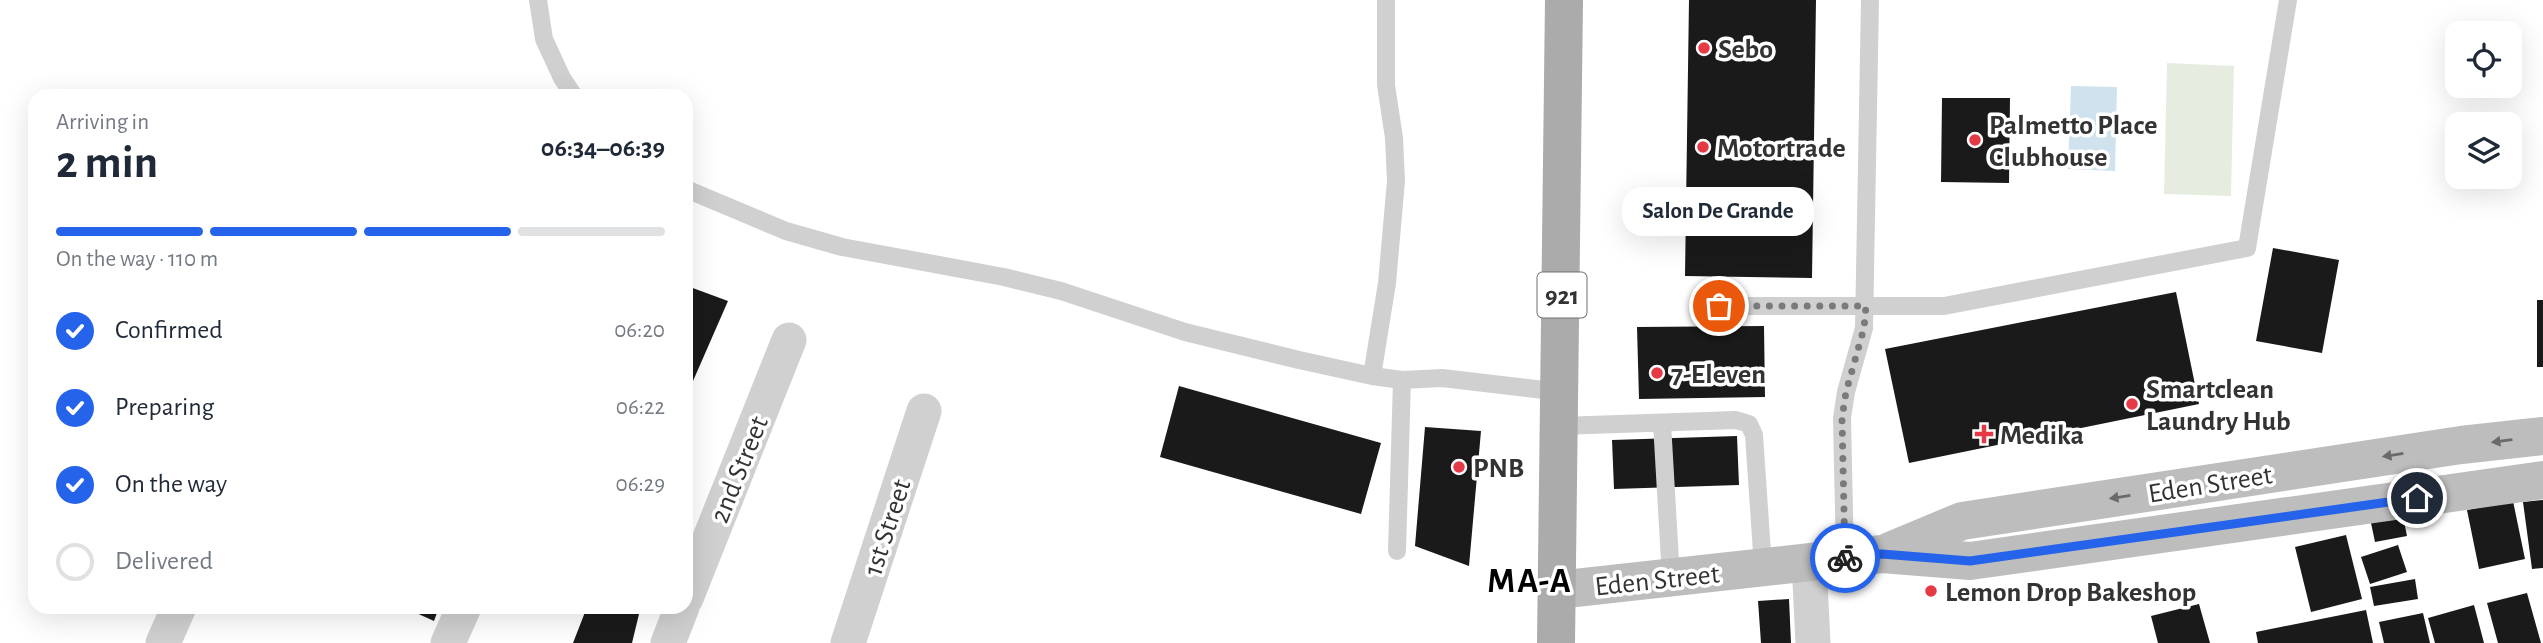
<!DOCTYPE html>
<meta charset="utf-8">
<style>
body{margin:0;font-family:"Alegreya Sans",sans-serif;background:#f2f2f3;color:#1f2937;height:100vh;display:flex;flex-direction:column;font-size:26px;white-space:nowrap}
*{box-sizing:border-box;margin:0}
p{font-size:23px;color:#747a83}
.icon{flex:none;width:38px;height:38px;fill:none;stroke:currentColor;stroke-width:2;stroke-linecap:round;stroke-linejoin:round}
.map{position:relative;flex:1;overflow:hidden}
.side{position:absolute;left:28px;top:89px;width:665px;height:525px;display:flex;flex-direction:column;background:#fff;border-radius:21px;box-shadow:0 7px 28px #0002}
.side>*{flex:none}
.fabs{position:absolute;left:2445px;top:21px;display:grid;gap:14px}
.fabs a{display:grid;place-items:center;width:77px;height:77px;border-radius:14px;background:#fff;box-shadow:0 7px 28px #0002;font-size:35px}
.pin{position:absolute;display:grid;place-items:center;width:60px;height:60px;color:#fff;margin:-30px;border:4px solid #fff;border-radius:50%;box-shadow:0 2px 7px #0007}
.courier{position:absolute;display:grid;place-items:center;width:70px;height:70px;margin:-35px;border:5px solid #2563eb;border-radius:50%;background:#fff;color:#222;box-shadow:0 2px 9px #0007}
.bubble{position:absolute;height:49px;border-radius:21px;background:#fff;box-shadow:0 7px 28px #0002;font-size:23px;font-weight:700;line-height:49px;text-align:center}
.overview em{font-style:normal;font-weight:700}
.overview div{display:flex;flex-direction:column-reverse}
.overview{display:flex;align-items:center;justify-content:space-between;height:119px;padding:0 28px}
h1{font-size:46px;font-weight:700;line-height:52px}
.bar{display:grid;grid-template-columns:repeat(4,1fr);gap:10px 7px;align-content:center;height:84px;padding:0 28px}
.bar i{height:9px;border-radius:5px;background:#e0e1e3}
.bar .current{background:#2563eb}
.bar p{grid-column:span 4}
ol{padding:0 28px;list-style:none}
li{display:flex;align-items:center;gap:21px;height:77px}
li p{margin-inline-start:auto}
li .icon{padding:7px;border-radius:50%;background:#2563eb;color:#fff;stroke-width:4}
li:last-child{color:#747a83}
li i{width:38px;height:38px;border:4px solid #e0e1e3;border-radius:50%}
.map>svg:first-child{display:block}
.green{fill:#e6ecdf}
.water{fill:#cfe2ee}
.building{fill:#1a1a1a}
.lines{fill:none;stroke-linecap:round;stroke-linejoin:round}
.service{stroke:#d0d0d0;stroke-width:18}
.minor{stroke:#d0d0d0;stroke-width:35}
.secondary{stroke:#bdbdbd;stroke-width:38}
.primary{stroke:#ababab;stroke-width:38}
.oneway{fill:#6a6a6a}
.done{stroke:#7a7a7a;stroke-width:7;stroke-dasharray:0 12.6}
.route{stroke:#2563eb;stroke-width:9}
.poi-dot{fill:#e63946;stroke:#fff;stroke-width:2.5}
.labels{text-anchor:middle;stroke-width:7;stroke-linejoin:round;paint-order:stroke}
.shield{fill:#fff;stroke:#707070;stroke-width:2}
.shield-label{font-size:26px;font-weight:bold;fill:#333}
.poi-label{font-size:28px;font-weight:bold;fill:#333;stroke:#fff;text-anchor:start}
.street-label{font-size:28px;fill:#333;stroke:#fff}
.district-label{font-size:35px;font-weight:bold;letter-spacing:2px;fill:#000;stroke:#fff}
</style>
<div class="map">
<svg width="2543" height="643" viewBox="0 0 2543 643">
<rect width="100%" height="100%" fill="#fff"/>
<path class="green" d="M2167 63 2234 66 2231 196 2164 194Z"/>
<path class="water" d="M2071 86 2117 87 2115 171 2068 169Z"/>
<path class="building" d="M1689 0H1816L1812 278 1685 276Z
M1942 98H2010L2009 183 1941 182Z
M2273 248 2339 260 2322 353 2256 341Z
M690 287 728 301 686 397V299Z
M2176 292 2199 404 1909 463 1885 349Z
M2537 300H2543V367H2537Z
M1764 326 1765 397 1639 399 1637 327Z
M1179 386 1381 443 1361 514 1160 457Z
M1425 427 1481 431 1469 566 1415 546Z
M1737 436 1739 485 1614 489 1612 440Z
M2543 500V568L2532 569 2523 502Z
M2513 501 2525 559 2479 569 2467 510Z
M2403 516 2407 536 2375 542 2371 523Z
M2346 535 2362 599 2311 612 2295 547Z
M2398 545 2407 572 2370 584 2361 557Z
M2415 579 2418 599 2374 606 2370 587Z
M2527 593 2541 643H2498L2487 603Z
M1789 599 1791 643H1761L1758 601Z
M2199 604 2210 643H2158L2151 616Z
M2474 605 2484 643H2435L2428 618Z
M403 607H439L434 621Z
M587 607H633L640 610 632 643H573Z
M2366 610 2373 643H2258L2256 632Z
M2423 613 2430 643H2384L2379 622Z"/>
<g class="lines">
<path class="service" d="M538 0 544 39 562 78 574 96
M686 189 786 231 842 247 1004 277 1061 291 1185 332 1299 360 1372 376 1402 380 1442 378 1561 392
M1719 306H1944L2247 248 2288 0
M1372 376 1387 283 1396 181 1394 138 1386 85V0
M1662 423 1671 578
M1560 426 1736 420 1749 424 1754 435 1763 567
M1397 551 1402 380
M1845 558 1842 418 1846 392 1864 328 1870 0"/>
<path class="minor" d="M1809 562 1813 643
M686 598 789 340
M163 643 179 607
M448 643 464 607
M668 643 682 607
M848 643 924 411"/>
<path class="secondary" d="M1890 551 1962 521 2461 445 2543 436
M1557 590 1882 554 1970 561 2543 480"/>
<path class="primary" d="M1556 643 1564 0"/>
</g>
<defs><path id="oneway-solid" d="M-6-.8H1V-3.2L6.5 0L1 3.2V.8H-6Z" transform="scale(1.75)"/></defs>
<g class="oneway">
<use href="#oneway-solid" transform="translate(2502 441) rotate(173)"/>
<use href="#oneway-solid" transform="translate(2393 455) rotate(171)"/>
<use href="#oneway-solid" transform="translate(2120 497) rotate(171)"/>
</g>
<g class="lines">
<path class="done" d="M1719 306H1866L1864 328 1846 392 1842 418 1845 558"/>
<path class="route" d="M1845 558 1882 554 1970 561 2417 498"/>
</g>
<g class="poi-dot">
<circle cx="1704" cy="48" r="7"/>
<circle cx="1975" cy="140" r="7"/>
<circle cx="1703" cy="147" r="7"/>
<circle cx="1657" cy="373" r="7"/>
<circle cx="2132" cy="404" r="7"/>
<path d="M1980.5 423.5h7v7h7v7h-7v7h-7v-7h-7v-7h7z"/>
<circle cx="1459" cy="467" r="7"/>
<circle cx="1931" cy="591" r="7"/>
</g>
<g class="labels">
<rect class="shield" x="1537.5" y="272.5" width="49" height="45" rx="5"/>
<g class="shield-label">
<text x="1562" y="304">921</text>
</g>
<g class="poi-label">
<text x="1718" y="58">Sebo</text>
<text x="1989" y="134">Palmetto Place<tspan x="1989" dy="32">Clubhouse</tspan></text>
<text x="1717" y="157">Motortrade</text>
<text x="1671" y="383">7-Eleven</text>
<text x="2146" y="398">Smartclean<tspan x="2146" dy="32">Laundry Hub</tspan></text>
<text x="2000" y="444">Medika</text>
<text x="1473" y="477">PNB</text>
<text x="1945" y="601">Lemon Drop Bakeshop</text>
</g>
<g class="street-label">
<text transform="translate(738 469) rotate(-68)" y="10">2nd Street</text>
<text transform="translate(2210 483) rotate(-9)" y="10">Eden Street</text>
<text transform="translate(886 527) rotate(-72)" y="10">1st Street</text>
<text transform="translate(1657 579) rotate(-6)" y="10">Eden Street</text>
</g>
<g class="district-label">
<text x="1530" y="592">MA-A</text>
</g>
</g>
</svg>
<div class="fabs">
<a><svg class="icon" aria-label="locate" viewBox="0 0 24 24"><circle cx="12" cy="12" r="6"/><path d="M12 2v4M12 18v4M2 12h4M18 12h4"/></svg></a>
<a><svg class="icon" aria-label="layers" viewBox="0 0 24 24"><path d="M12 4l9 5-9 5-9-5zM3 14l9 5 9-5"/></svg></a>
</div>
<div class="pin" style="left:1719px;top:306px;background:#ea580c"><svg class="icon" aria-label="bag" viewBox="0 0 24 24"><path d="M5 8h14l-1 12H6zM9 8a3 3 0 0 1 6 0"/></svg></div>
<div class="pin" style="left:2417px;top:498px;background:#1f2937"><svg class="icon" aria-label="home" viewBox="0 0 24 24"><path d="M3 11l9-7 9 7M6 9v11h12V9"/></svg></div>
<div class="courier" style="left:1845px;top:558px"><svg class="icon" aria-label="bike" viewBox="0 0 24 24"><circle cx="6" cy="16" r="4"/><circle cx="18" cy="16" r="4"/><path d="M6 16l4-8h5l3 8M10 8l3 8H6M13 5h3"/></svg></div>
<div class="bubble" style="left:1622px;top:187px;width:192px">Salon De Grande</div>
<section class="side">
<div class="overview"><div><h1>2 min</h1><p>Arriving in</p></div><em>06:34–06:39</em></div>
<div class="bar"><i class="current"></i><i class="current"></i><i class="current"></i><i></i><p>On the way · 110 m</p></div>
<ol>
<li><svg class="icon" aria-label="check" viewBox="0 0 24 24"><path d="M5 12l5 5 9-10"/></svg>Confirmed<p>06:20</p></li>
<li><svg class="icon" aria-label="check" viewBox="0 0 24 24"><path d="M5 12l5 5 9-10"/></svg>Preparing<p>06:22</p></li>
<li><svg class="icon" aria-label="check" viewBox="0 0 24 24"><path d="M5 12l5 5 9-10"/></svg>On the way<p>06:29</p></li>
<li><i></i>Delivered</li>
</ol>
</section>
</div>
